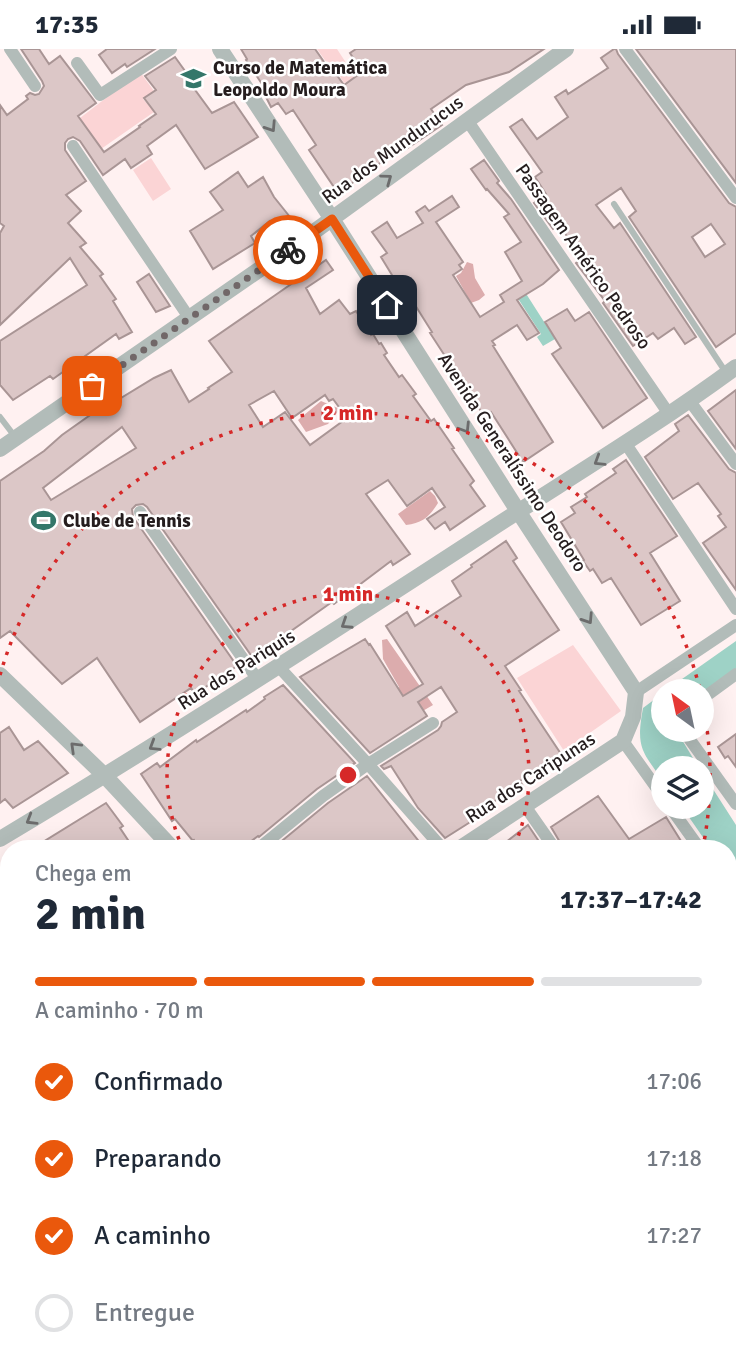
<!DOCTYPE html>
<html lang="pt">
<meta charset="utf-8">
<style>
body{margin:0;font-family:Signika,sans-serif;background:#f2f2f3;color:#1f2937;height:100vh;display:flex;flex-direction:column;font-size:26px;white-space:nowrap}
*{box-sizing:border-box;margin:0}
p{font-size:23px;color:#747a83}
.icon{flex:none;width:38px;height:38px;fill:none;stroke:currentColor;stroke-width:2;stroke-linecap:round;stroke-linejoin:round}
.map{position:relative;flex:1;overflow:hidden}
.sheet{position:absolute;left:0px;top:791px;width:737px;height:527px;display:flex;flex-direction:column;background:#fff;border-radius:28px 28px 0 0;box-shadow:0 7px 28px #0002}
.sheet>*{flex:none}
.needle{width:46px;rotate:327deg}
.tools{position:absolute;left:651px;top:630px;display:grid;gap:14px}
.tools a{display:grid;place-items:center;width:63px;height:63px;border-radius:50%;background:#fff;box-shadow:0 7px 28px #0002;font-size:35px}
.pin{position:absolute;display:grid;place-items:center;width:60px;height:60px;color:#fff;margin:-30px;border-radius:14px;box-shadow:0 4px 10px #0006}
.courier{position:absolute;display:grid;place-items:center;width:70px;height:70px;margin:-35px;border:5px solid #ea580c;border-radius:50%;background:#fff;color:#222;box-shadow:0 2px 9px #0007}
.summary em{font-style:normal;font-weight:700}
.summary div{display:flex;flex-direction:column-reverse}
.summary{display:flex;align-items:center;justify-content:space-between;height:119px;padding:0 35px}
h1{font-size:46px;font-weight:700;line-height:52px}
.bar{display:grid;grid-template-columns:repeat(4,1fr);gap:10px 7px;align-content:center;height:84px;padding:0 35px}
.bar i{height:9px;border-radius:5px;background:#e0e1e3}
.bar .on{background:#ea580c}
.bar p{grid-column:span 4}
ol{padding:0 35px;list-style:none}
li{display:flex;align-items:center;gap:21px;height:77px}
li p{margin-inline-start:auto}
li .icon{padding:7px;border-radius:50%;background:#ea580c;color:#fff;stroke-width:4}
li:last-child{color:#747a83}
li i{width:38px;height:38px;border:4px solid #e0e1e3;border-radius:50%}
.status{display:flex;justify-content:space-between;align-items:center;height:49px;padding:0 35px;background:#fff;direction:ltr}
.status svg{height:19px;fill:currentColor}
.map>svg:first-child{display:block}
.green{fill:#fbd4d5}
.forest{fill:#dcacad}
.water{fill:#9ed2c6}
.building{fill:#dcc7c7;stroke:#a99595;stroke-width:2;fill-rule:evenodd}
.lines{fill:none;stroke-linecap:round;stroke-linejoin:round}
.service{stroke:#b2bcb9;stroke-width:6}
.minor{stroke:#b2bcb9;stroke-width:12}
.tertiary{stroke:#b2bcb9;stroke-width:16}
.oneway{stroke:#6c6c6c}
.done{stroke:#716768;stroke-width:7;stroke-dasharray:0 12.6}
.route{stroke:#ea580c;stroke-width:9}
.ring{fill:none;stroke:#d62828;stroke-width:3.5;stroke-dasharray:3.5 7}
.labels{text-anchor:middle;stroke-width:5;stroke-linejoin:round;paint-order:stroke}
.poi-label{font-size:19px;font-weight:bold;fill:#251d1e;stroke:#fff;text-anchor:start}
.street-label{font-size:19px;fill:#251d1e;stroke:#fff}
.centre{fill:#d62828;stroke:#fff;stroke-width:3.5}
.ring-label{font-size:21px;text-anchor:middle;font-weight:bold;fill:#d62828;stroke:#fff;stroke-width:5;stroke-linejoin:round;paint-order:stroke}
</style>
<div class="status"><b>17:35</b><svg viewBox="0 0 49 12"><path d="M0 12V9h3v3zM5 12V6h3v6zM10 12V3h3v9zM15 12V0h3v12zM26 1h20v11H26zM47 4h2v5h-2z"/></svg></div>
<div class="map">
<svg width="736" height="1317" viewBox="0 0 736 1317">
<rect width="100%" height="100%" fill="#fff1f1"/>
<path class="green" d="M317 0H337L356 29 344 34 333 17H329Z
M140 23 154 42 143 50 151 59 161 53 164 56 101 100 80 69Z
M151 109 171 140 153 152 133 121Z
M573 596 621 662 564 702 517 629Z"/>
<path class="forest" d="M467 213 473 215 475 229 485 246 479 251 471 254 456 227 461 224Z
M321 352 340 360 328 375 306 383 298 371Z
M430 442 435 447 438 454C429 468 423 474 406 476L398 465Z
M387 590 433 656 421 663 408 644 396 650 394 643 399 638 383 610 382 591Z"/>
<path class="water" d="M525 243 555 290 543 297 537 288 541 285 517 248Z
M736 592V619L702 645V642H665Z
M663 644V681H676L699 719H663V732C641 701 636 698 643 659Z
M702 723 736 776V836L728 825V800H711L682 758H702Z"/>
<path class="building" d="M21 0H39L49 15 60 7 96 54 78 67 104 103 140 78 139 77 156 65 144 49 156 41 145 27 175 8 195 36 193 38 212 64 234 53 258 88 205 120 176 76 147 97 152 105 131 119 125 110 103 126 80 92 73 88 68 90 65 94V101L86 132 66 146 81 162 68 174 86 194 80 198 103 225 100 227 116 250 113 252 132 283 119 290 116 285 53 330 50 327 13 351 0 336V292L87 236 70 209 0 276V184L4 177 0 174V56L7 66 28 50 26 47 30 44 35 46 39 45 44 37 42 32Z
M107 0H155L127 18 125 15 112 24 99 6Z
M241 0H315L329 20 331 18 344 36 362 23 350 4 356 0H544L509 23 466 36 431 60 442 76 406 100 404 97 338 144 309 101 316 96 293 61 286 65 278 54 271 58 265 46 268 44 246 11 247 10Z
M614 0H616L618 5 729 154 736 158V284L716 298 629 168 636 162 621 139 596 156 614 179 620 174 696 288 685 295 674 279 658 290 653 284 633 297 603 254 605 252 576 214 582 208 559 176 553 180 534 154 546 145 535 128 542 123 510 78 522 70 537 90 568 68 555 48 566 41 568 45 608 19 601 9ZM711 175 725 195 705 208 692 188Z
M636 0H736V134Z
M484 111 499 132 497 134 511 150 559 221 543 235 517 251 539 284 527 291 517 276 492 292 495 296 493 297 553 393 523 413 491 363 484 367 430 284 432 283 415 256 412 257 406 249 381 208 387 204 372 183 387 173 397 189 423 174 416 163 425 157 429 162 452 147 459 158 436 173 463 213 459 216 462 220 453 226 480 268 504 253 500 246 522 232 505 203 521 193 504 168 509 165 487 140 486 141 471 120Z
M238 123 248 138 263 128 274 148 294 173 280 184 270 172 251 187 255 194 213 220 190 182 223 161 210 143Z
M326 211 333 221 306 239 320 265 339 251 350 265 356 262 371 286 373 285 379 295 381 294 387 304 384 306 399 328 402 326 416 345 413 347 431 372 434 370 454 399 452 400 474 432 470 436 485 457 450 481 445 473 435 480 427 470 445 458 432 439 407 457 388 431 366 445 410 505 393 516 391 512 334 555 332 553 253 609 147 458 143 455 136 456 132 460 133 468 237 617 195 645 191 639 140 673 97 609 62 635 10 582 0 589V432L44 402 62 386 96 362V363L115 349 116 352 154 329 171 321 189 353 209 340 208 339 232 323 209 292ZM274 342 292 369 325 346 329 352 333 350 347 369 310 396 285 363 263 378 249 356ZM122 378 136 399 51 451 43 439Z
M149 225 170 257 156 263 137 233Z
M567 260 575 272 589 263 647 349 603 379 552 305 561 299 545 273Z
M736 341V400L708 362Z
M688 366 729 420 736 424V541L703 494 726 478 718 467 721 465 698 434 673 450 645 408 679 382 675 375Z
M626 411 677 487 650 504 680 552 641 576 611 529 602 534 593 520 590 522 583 512 584 511 561 473 575 464 571 458 587 448 585 445 616 424 613 420Z
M506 492 517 509 513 512 559 581 505 617 521 641 519 642 561 705 520 732 523 737 511 743 510 742 481 761 483 765 445 789 418 759 391 717 384 720 381 717 438 681 441 677 442 673 457 663 441 638 418 653 427 667 370 704 300 628 365 590 369 596 370 595 403 647 423 635 386 577 407 563 415 577 461 547 452 532 472 518 471 516Z
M283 636 355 714 317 740 259 788 258 787 241 800H201L194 791 193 792 175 770 172 772 141 725 157 714 160 718 196 691 197 693 246 661 247 663 265 650 264 648Z
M9 678 24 701 38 692 68 724 13 759 5 750 0 754V684Z
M736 685V718L728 707 725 709 718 698Z
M367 727 425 800H272L328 754Z
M598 747 629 790 666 768 686 800H564L551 778Z
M106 754 123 777 120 779 134 800H50L43 793Z
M528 776 544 800H497Z"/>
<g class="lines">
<path class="service" d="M614 155 727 325
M0 368 16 389"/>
<path class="minor" d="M10 0 35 37
M625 0 736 149
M77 14 100 46 171 0
M467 71 669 365
M73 97 190 270
M689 351 736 415
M626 395 736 560
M140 463 258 631
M279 618 368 715 443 800
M636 643 736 576
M702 650 736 625
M683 681 736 755
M623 692 663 748
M525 757 555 800
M670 758 700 800
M258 800 323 747 368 715 433 674
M728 840 736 852
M0 868 9 878
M728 978 736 973
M0 1011 9 1016
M0 1133 9 1125
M0 1168 9 1171
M0 1201 9 1205
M273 1309 293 1317
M354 1309 375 1317"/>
<path class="tertiary" d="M220 0 332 170 518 462 636 643 633 668 623 692 459 800
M0 400 315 182 566 0
M0 626 105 727 173 800
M0 790C165 691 327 587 488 482 571 428 656 377 736 318
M703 1309 711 1317"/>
</g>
<defs><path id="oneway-chevron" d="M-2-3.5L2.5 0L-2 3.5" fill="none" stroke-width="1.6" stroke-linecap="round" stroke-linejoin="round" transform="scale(1.75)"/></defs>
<g class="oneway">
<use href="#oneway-chevron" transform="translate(271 78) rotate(57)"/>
<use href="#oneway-chevron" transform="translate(387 130) rotate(-36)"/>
<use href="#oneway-chevron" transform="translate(465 379) rotate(58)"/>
<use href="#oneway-chevron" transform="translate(599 412) rotate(148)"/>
<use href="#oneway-chevron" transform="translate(588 570) rotate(57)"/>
<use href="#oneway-chevron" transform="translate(346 575) rotate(147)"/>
<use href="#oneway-chevron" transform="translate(154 697) rotate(148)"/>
<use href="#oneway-chevron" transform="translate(75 698) rotate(-136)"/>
<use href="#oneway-chevron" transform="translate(31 771) rotate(149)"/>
</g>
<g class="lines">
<path class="done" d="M92 337 288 201"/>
<path class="route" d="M288 201 332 170 387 256"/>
</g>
<g class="ring">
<path d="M183 800A181 181 0 1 1 513 800"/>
<path d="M8 850A362 362 0 0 1 0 826M0 626A362 362 0 0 1 700 641M702 651A362 362 0 0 1 703 798"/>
</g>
<defs>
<symbol id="school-bare" viewBox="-9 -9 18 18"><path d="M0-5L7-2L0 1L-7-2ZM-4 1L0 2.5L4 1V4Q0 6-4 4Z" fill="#34776a" stroke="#fff" stroke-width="2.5" paint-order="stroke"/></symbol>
<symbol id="stadium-bare" viewBox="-9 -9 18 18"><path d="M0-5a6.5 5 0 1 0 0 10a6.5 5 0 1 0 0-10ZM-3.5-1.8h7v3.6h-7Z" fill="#34776a" stroke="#fff" stroke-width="2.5" paint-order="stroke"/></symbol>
</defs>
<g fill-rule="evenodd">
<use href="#school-bare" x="176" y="12" width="35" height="35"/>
<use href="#stadium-bare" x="26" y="454" width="35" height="35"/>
</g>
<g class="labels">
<g class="poi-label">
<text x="213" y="25">Curso de Matemática<tspan x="213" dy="22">Leopoldo Moura</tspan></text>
<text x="63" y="478">Clube de Tennis</text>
</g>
<g class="street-label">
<text transform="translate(392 100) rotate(-36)" y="7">Rua dos Mundurucus</text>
<text transform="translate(584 207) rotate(55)" y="7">Passagem Américo Pedroso</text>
<text transform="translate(513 413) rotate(57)" y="7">Avenida Generalíssimo Deodoro</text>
<text transform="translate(236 620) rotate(-32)" y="7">Rua dos Pariquis</text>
<text transform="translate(530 728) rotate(-33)" y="7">Rua dos Caripunas</text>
</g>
</g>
<circle cx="348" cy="726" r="10" class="centre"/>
<g class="ring-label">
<text x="348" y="371">2 min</text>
<text x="348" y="552">1 min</text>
</g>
</svg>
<div class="tools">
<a><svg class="needle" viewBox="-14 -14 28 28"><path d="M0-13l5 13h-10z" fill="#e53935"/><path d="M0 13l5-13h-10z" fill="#747a83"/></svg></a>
<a><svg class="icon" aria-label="layers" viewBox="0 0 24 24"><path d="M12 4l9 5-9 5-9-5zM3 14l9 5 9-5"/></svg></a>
</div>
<div class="pin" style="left:92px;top:337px;background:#ea580c"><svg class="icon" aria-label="bag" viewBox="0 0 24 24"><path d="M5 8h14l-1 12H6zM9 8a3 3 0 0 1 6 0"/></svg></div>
<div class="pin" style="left:387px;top:256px;background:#1f2937"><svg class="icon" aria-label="home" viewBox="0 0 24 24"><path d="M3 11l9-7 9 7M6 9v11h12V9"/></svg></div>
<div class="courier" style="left:288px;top:201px"><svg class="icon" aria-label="bike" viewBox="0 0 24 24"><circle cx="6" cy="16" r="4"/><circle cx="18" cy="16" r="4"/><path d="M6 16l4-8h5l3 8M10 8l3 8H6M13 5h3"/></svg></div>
<section class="sheet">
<div class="summary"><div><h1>2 min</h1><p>Chega em</p></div><em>17:37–17:42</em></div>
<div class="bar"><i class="on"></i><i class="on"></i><i class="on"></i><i></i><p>A caminho · 70 m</p></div>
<ol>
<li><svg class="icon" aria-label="check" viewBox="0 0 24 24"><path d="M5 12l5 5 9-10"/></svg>Confirmado<p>17:06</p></li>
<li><svg class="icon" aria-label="check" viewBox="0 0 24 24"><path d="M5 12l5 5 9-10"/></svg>Preparando<p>17:18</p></li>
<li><svg class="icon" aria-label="check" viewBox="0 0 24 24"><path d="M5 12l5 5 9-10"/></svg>A caminho<p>17:27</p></li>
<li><i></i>Entregue</li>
</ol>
</section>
</div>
